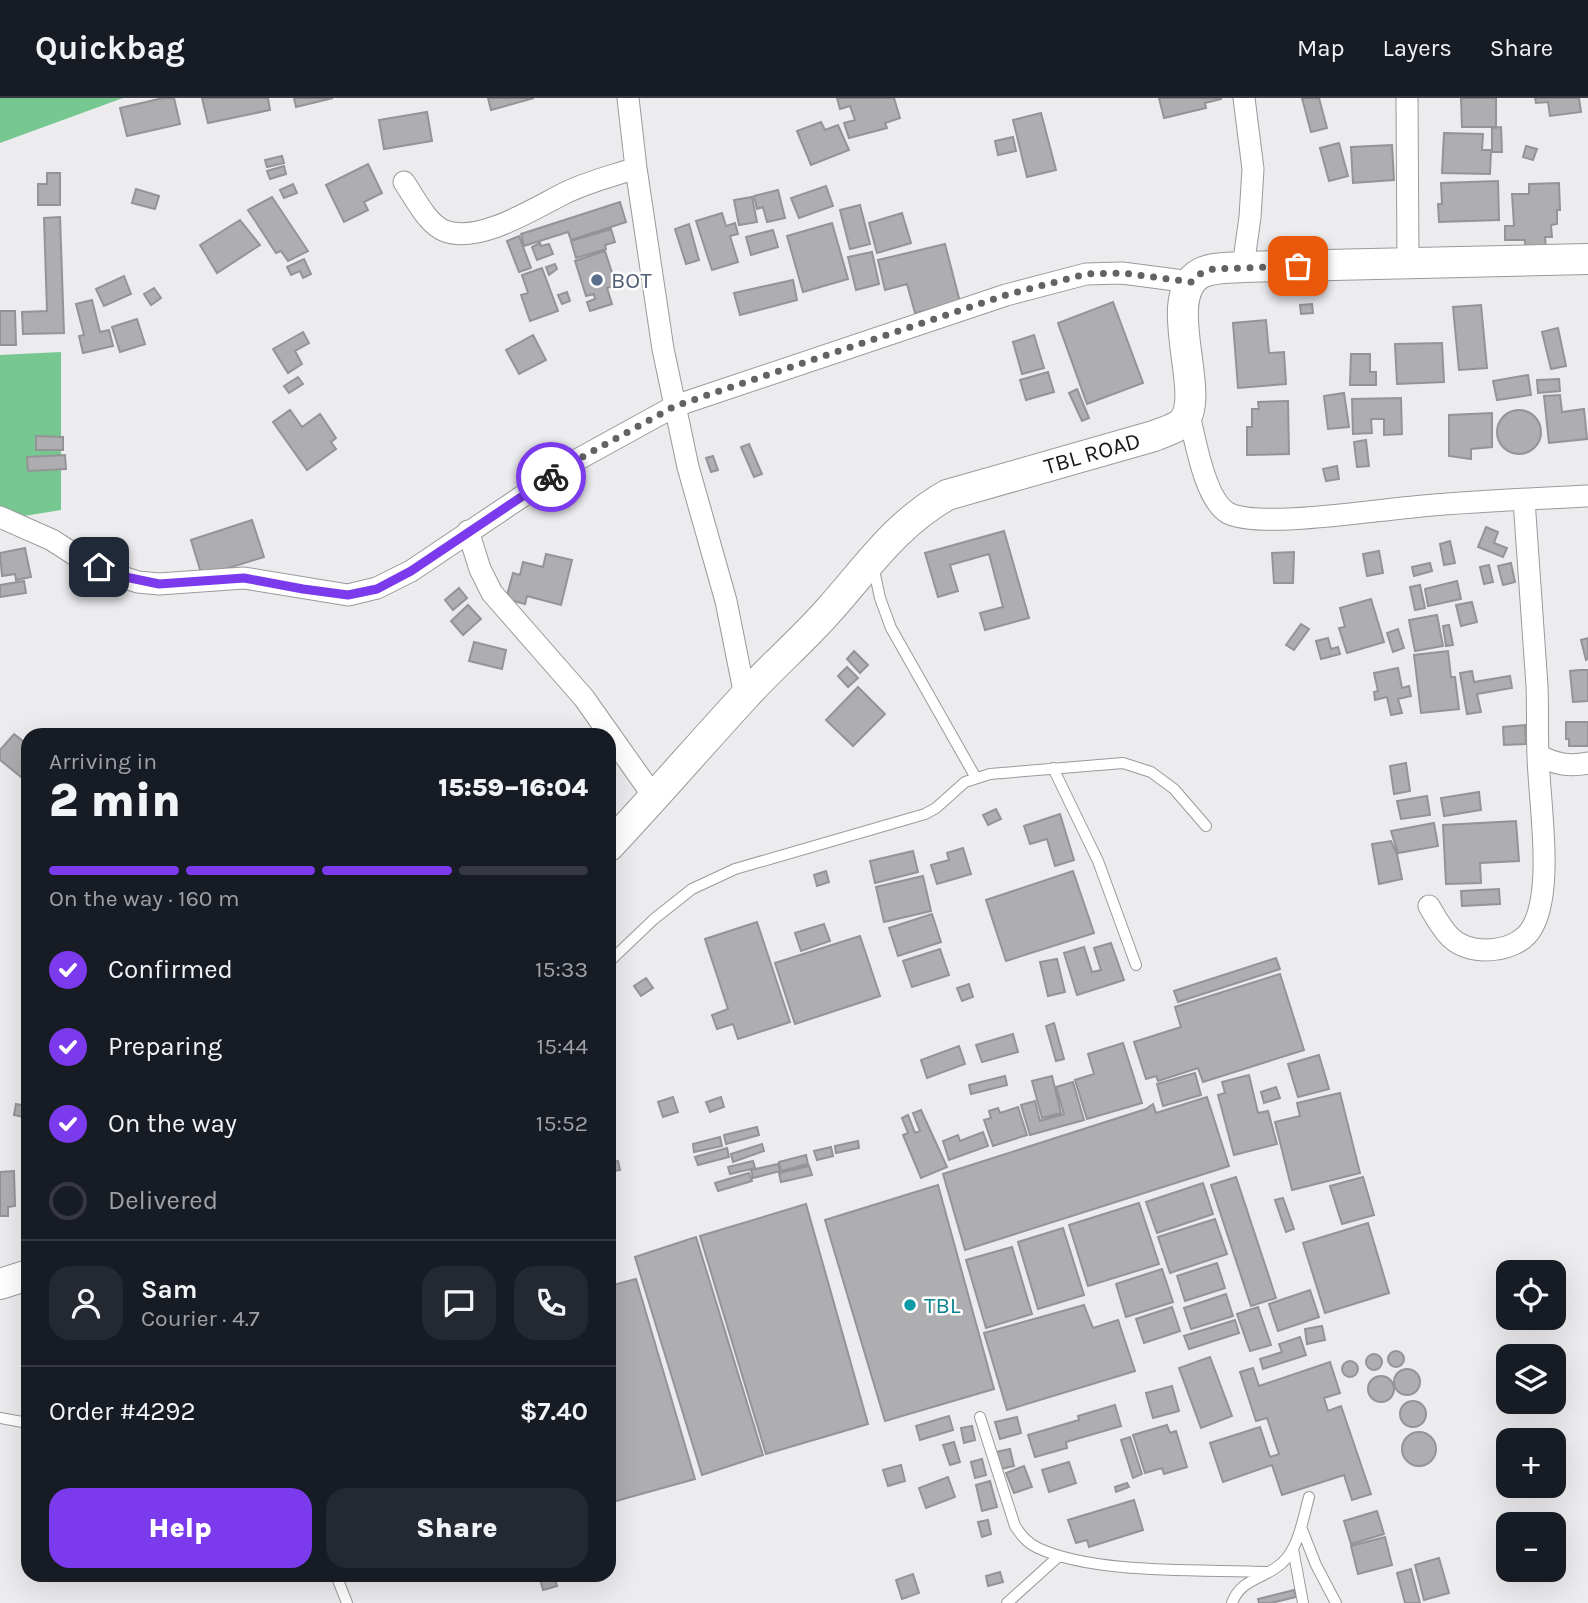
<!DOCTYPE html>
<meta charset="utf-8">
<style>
body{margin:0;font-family:Karla,sans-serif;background:#242831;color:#f1f3f6;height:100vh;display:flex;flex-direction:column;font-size:26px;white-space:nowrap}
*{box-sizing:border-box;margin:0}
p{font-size:23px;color:#9ea1a6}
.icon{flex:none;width:38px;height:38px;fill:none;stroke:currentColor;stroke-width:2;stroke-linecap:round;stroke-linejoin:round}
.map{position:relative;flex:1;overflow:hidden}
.sheet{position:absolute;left:21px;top:630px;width:595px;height:854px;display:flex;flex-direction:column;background:#171b24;border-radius:21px;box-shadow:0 7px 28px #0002}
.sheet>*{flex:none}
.buttons{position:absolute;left:1496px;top:1162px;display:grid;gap:14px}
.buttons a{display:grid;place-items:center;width:70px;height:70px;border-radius:14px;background:#171b24;box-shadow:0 7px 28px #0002;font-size:35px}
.pin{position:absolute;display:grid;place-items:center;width:60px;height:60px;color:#fff;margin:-30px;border-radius:14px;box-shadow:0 4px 10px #0006}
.courier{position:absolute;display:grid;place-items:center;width:70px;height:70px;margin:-35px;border:5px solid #7c3aed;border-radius:50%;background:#fff;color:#222;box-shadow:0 2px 9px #0007}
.overview em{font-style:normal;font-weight:800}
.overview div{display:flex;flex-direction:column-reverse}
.overview{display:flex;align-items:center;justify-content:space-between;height:119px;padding:0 28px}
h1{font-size:46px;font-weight:800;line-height:52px}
.bar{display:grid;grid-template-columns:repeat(4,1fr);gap:10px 7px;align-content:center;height:84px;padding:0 28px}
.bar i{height:9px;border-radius:5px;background:#363941}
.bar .active{background:#7c3aed}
.bar p{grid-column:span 4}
.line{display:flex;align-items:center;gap:18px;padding:0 28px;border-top:2px solid #363941}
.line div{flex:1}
.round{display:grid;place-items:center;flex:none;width:74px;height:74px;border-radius:21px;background:#242831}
ol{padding:0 28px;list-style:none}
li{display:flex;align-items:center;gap:21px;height:77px}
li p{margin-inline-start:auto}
li .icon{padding:7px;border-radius:50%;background:#7c3aed;color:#fff;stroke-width:4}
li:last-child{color:#9ea1a6}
li i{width:38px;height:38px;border:4px solid #363941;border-radius:50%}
.cta{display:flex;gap:14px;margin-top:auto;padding:14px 28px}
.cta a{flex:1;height:80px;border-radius:21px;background:#7c3aed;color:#fff;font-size:28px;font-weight:800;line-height:80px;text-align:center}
.cta a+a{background:#242831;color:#f1f3f6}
header{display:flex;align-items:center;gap:42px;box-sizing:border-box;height:98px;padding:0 35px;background:#171b24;border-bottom:2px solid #363941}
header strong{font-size:33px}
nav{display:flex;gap:38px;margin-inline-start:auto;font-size:24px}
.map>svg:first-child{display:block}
.forest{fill:#77c890}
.building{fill:#aeaeb1;stroke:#949497;stroke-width:2}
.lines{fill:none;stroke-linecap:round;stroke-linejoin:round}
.lane-casing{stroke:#9a999c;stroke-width:12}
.street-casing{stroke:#9a999c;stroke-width:23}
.secondary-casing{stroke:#9a999c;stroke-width:32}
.lane{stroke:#fff;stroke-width:10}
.street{stroke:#fff;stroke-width:21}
.secondary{stroke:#fff;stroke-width:30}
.done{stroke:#636264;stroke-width:7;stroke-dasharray:0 12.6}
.route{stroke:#7c3aed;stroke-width:9}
.service-dot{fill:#5c6f8a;stroke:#fff;stroke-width:2.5}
.culture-dot{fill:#0f9aa8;stroke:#fff;stroke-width:2.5}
.labels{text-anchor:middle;stroke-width:5;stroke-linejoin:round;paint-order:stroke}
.service-label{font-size:23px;fill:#4e5e75;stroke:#fff;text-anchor:start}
.street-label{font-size:23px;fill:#19191a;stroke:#fff}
.culture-label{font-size:23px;fill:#0d838f;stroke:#fff;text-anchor:start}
</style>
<header>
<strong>Quickbag</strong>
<nav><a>Map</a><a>Layers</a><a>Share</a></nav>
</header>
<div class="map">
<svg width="1588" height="1505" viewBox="0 0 1588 1505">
<rect width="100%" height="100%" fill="#ecebee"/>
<path class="forest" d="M0 0H123L0 45Z
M61 254V412L0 422V257Z"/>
<path class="building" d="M163 0H174L180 26 127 38 120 10Z
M202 0H268L270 12 208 25Z
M294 0H333L296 9Z
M488 0H534L491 12Z
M837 0H894L900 20 885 25 887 30 849 40 844 25 855 22 850 8 840 11Z
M1159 0H1221V1L1205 5 1206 10 1164 20Z
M1302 0H1319L1327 30 1311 34Z
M1461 0H1496V29H1462Z
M1535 0H1579L1581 14 1550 18 1548 4 1536 5Z
M427 14 432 43 384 51 379 22Z
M1041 15 1056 72 1027 79 1013 22Z
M821 24 825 32 838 27 849 52 811 67 797 33Z
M1501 29 1502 54H1492V30Z
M1444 35 1483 36 1482 52H1491L1490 76 1442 75Z
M1013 39 1016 53 998 57 995 43Z
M1339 45 1348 78 1329 83 1320 50Z
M1392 47 1394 82 1353 85 1351 49Z
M1526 48 1537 51 1533 62 1523 59Z
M282 58 284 65 267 69 265 62Z
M368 66 382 95 364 104 368 112 344 124 326 87Z
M284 68 286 76 270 81 267 73Z
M47 75H60V107H38V86H47Z
M1498 83 1499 122 1439 124 1438 106H1442L1441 85Z
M1559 85 1560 112H1557V126L1551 127 1552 139H1545L1546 150 1525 151V142H1505V128H1514L1512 96H1529V86Z
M293 86 297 95 284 100 280 92Z
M826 88 833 108 799 120 791 100Z
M136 91 159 98 155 111 132 105Z
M778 92 785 120 767 124 763 109 757 111 754 98Z
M272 99 308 153 288 163 281 153 276 155 248 112Z
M752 99 757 124 739 127 734 102Z
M620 104 626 124 571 142 568 134 524 148 521 136Z
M860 107 870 146 850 151 840 112Z
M722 115 726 128 735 125 738 136 730 138 738 164 712 172 696 123Z
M902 115 911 145 877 155 869 125Z
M60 119 64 235 23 236 22 214 47 213 44 120Z
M240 122 260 147 217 175 200 147Z
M832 125 848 181 803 194 787 138Z
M689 126 699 162 686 166 675 131Z
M611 131 615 144 605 147 606 151 576 160 571 143Z
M773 132 778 149 751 157 746 139Z
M519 138 531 170 519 174 507 143Z
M540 145 541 148 549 146 553 156 537 162 532 149Z
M945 146 960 204 915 215 907 186 885 192 878 162Z
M605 153 616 187 607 190 612 206 590 213 587 204 595 201 594 196 586 198 575 163Z
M872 154 879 186 856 192 848 159Z
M304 161 311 176 303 180 300 173 291 177 287 169Z
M555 166 557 171 549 177 546 169Z
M542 170 558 213 530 223 521 197 528 195 522 177Z
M124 178 131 196 104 208 96 191Z
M793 182 797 202 740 217 734 195Z
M154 190 161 200 151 207 144 196Z
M567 194 570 203 562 206 558 197Z
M92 202 100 234 109 232 113 248 83 255 79 238 84 237 76 206Z
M1113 204 1143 285 1087 306 1058 225Z
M1312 206 1313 215 1301 216 1300 207Z
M1481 207 1487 270 1459 272 1453 209Z
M0 213H15L16 247H0Z
M137 221 145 246 120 254 112 229Z
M1266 222 1269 255 1284 254 1286 286 1238 290 1233 225Z
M1558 230 1566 268 1551 271 1542 234Z
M303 234 309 245 295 253 302 266 288 275 273 251Z
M533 237 546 262 519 276 506 252Z
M1034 237 1044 270 1022 276 1013 244Z
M1442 245 1444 284 1397 286 1395 246Z
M1351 256H1370V274H1376V287H1350Z
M1048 274 1054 294 1026 302 1020 282Z
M1528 277 1531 297 1497 302 1493 283Z
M298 279 303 286 289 295 284 288Z
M1559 281 1560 293 1538 295 1537 282Z
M1077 291 1089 320 1082 323 1069 295Z
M1344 295 1349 329 1328 331 1324 298Z
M1560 297 1562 314 1584 311 1587 341 1549 345 1544 298Z
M1401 300 1402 336 1384 337V321H1371L1372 335 1353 336 1352 301Z
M1288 303 1289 356 1247 357V329H1252V311H1259L1258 304Z
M290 312 302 329 320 316 336 340 331 344 336 351 307 372 273 324Z
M1497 334a22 22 0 1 1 44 0a22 22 0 1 1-44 0Z
M1492 315V349L1471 351V361L1449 358V317Z
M36 338 63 339V352H36Z
M1366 342 1369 368 1357 369 1354 344Z
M749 346 762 376 754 379 741 349Z
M65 357 66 371 28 373 27 359Z
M713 358 718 372 711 374 706 360Z
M1337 368 1339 381 1326 383 1323 371Z
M252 422 264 459 202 478 191 442Z
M1486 429 1498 434 1494 445 1507 450 1503 459 1478 449Z
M1004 433 1029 520 985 532 980 515 1003 509 989 456 950 467 958 493 938 499 925 455Z
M1450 443 1455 465 1444 467 1440 446Z
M25 450 31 479 16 482 15 476 2 478 0 455Z
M1379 453 1383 475 1367 478 1363 456Z
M1294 454 1293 485H1274L1272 455Z
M546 456 572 462 561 507 527 498 525 506 506 501 513 475 520 477 523 464 543 469Z
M1430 465 1432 473 1414 478 1412 469Z
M1511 465 1515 484 1503 487 1498 468Z
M1489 467 1493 484 1484 486 1480 469Z
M24 483 26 495 0 499V487Z
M1457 483 1461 501 1428 508 1425 491Z
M1420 487 1425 510 1415 512 1410 489Z
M459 490 467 500 453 512 445 502Z
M1371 501 1384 544 1347 555 1339 530 1345 529 1340 510Z
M1472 504 1477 524 1461 528 1456 507Z
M468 507 481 521 463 537 451 523Z
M1437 517 1443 548 1415 553 1409 522Z
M1301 526 1309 531 1294 552 1286 547Z
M1449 527 1453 547 1446 548 1443 528Z
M1398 531 1404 550 1393 554 1387 535Z
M1328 540 1331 551 1338 549 1340 556 1321 561 1316 543Z
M1588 540V561L1586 562 1581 542Z
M474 544 506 552 502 571 469 563Z
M854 553 868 567 860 575 847 561Z
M1448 553 1451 579H1455L1459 611 1421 615 1414 557Z
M847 569 858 580 848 589 838 578Z
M1398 570 1402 590 1409 588 1411 598 1398 601 1402 615 1391 617 1387 599 1375 602 1374 594 1378 593 1374 575Z
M1580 572H1588V603L1573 604 1570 573Z
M1472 573 1474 584 1510 578 1512 590 1477 596 1481 614 1467 616 1460 575Z
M858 589 885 616 853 648 826 622Z
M1566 624H1588V648H1569V641H1566Z
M1525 627 1526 646 1504 647 1503 629Z
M14 636 28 647V680L26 683 0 662V652Z
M1406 665 1410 693 1394 696 1390 668Z
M1479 694 1481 712 1444 718 1441 700Z
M1427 698 1430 717 1401 721 1397 703Z
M996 711 1001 721 988 727 983 717Z
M1060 716 1074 762 1055 768 1047 741 1030 746 1024 728Z
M1516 723 1519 763 1480 765 1481 785 1446 786 1443 727Z
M1434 725 1438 748 1398 755 1391 733Z
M1391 743 1397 756 1402 781 1379 786 1372 746Z
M963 750 971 776 937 786 931 767 949 762 947 755Z
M913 753 918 774 875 785 870 763Z
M826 773 829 784 817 788 814 777Z
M1073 773 1094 835 1006 863 986 802Z
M923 778 931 813 884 824 876 789Z
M1499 791 1500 806 1462 808 1461 793Z
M932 816 941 844 898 858 889 830Z
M757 824 790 924 738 941 733 926 717 931 712 917 728 911 705 841Z
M824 826 830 843 801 853 795 835Z
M860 838 880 898 795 926 775 865Z
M1111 845 1124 882 1077 897 1064 855 1084 849 1092 874 1101 872 1094 850Z
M940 851 949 877 912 889 903 863Z
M1276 860 1280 871 1178 904 1174 893Z
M1057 861 1065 894 1048 898 1040 864Z
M1280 876 1304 952 1203 984 1198 970 1158 983 1156 978 1146 981 1134 944 1181 929 1175 909Z
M646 880 653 890 641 898 634 888Z
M969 886 973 899 962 903 957 890Z
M1054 925 1064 961 1056 963 1046 928Z
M1013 936 1018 954 982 964 976 947Z
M1123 945 1142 1005 1087 1021 1075 982 1094 976 1088 956Z
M959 948 965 966 927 980 921 962Z
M1319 957 1329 991 1298 999 1288 966Z
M1195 975 1201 997 1163 1008 1157 986Z
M1249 977 1258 1015 1268 1013 1277 1046 1234 1057 1218 997 1225 995 1222 984Z
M1005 978 1007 987 971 996 969 987Z
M1052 978 1061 1015 1042 1020 1032 983Z
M1073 984 1084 1022 1030 1037 1021 1007 1035 1003 1040 1023 1064 1016 1056 989Z
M1276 989 1280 1000 1264 1005 1261 994Z
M1340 995 1360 1075 1292 1092 1275 1024 1300 1018 1297 1005Z
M673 999 678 1014 663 1019 658 1004Z
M721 999 724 1009 710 1014 706 1004Z
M1207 999 1229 1068 965 1152 943 1076 1146 1011 1153 1006 1156 1015Z
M16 1006 28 1008V1020L14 1017Z
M1018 1009 1027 1037 993 1048 984 1022 991 1020 989 1013 998 1010 1000 1015Z
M921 1012 947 1069 921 1080 903 1037 908 1035 902 1020 908 1017 915 1035 920 1033 913 1015Z
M757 1029 759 1037 726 1046 724 1037Z
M983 1034 988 1048 949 1062 943 1043 958 1037 960 1043Z
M720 1039 722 1048 694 1054 693 1046Z
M858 1043 859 1050 836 1055 835 1048Z
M762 1046 764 1053 733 1064 731 1056Z
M831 1049 833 1058 817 1062 814 1053Z
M727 1050 729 1059 698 1067 695 1059Z
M806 1057 808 1066 781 1073 779 1064Z
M618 1063 620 1072 609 1074V1065Z
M753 1063 755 1070 730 1076 728 1069Z
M778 1066 780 1073 753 1080 751 1072Z
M809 1068 812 1077 781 1084 779 1075Z
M14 1073 15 1108 8 1109V1118H0V1074Z
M749 1075 752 1083 718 1093 715 1085Z
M1236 1079 1276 1200 1251 1208 1211 1087Z
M1363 1079 1374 1117 1342 1126 1330 1088Z
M1203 1085 1213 1116 1157 1135 1146 1104Z
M938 1087 994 1291 885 1323 825 1122Z
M1283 1100 1294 1131 1286 1134 1275 1102Z
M1139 1105 1159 1166 1088 1188 1069 1127Z
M806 1106 868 1326 766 1356 700 1138Z
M1215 1121 1227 1156 1170 1175 1158 1139Z
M1368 1125 1389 1195 1325 1215 1303 1145Z
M1063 1130 1084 1197 1038 1211 1018 1144Z
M696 1139 763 1357 702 1377 635 1159Z
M1012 1149 1032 1216 986 1230 966 1162Z
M1217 1165 1225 1190 1185 1203 1177 1178Z
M1162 1171 1173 1204 1126 1219 1116 1186Z
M636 1181 695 1381 609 1405V1188Z
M1310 1192 1319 1219 1278 1233 1269 1206Z
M1226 1196 1233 1218 1191 1231 1184 1210Z
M1084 1207 1093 1230 1118 1222 1135 1273 1007 1312 984 1235Z
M1172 1209 1180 1233 1144 1245 1136 1221Z
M1258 1209 1271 1247 1250 1253 1237 1216Z
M1235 1222 1239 1235 1189 1251 1184 1238Z
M1322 1228 1325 1242 1307 1246 1305 1231Z
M1300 1239 1306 1257 1263 1271 1260 1261 1282 1254 1279 1246Z
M1388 1261a8 8 0 1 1 16 0a8 8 0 1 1-16 0Z
M1366 1264a8 8 0 1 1 16 0a8 8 0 1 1-16 0Z
M1210 1259 1232 1318 1201 1330 1179 1270Z
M1342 1271a8 8 0 1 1 16 0a8 8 0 1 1-16 0Z
M1330 1264 1340 1295 1324 1300 1328 1313 1341 1308 1371 1396 1352 1402 1344 1377 1282 1397 1272 1367 1223 1384 1210 1345 1260 1329 1270 1359 1279 1356 1267 1320 1256 1323 1240 1274 1253 1270 1259 1288Z
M1394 1284a13 13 0 1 1 26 0a13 13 0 1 1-26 0Z
M1368 1291a13 13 0 1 1 26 0a13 13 0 1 1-26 0Z
M1172 1288 1179 1313 1153 1320 1146 1295Z
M1400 1316a13 13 0 1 1 26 0a13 13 0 1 1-26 0Z
M1115 1307 1121 1328 1066 1344 1067 1350 1035 1359 1028 1337 1079 1322 1078 1318Z
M949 1318 953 1332 920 1342 916 1328Z
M1017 1319 1021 1335 1000 1341 995 1324Z
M1167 1327 1170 1335 1176 1333 1187 1369 1164 1376 1162 1370 1145 1375 1133 1337Z
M972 1328 975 1342 964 1345 961 1330Z
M1402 1351a17 17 0 1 1 34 0a17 17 0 1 1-34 0Z
M1130 1339 1142 1376 1133 1380 1121 1342Z
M954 1344 960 1364 950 1367 943 1347Z
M1010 1351 1014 1368 1001 1371 996 1354Z
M982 1361 986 1377 975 1380 971 1364Z
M1069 1364 1076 1385 1049 1394 1042 1372Z
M901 1367 905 1383 888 1388 883 1372Z
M1024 1368 1032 1389 1014 1395 1006 1375Z
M948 1379 955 1399 926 1410 919 1390Z
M990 1383 997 1409 982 1413 976 1387Z
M1127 1385 1129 1389 1116 1394 1115 1389Z
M1134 1402 1143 1432 1089 1449 1087 1442 1076 1445 1068 1422Z
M1377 1413 1384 1436 1351 1446 1344 1423Z
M988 1422 991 1436 982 1439 978 1424Z
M1385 1439 1392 1467 1358 1476 1351 1448Z
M1439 1460 1449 1495 1424 1502 1415 1467Z
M1411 1471 1420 1505H1405L1397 1475Z
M1000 1474 1003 1484 988 1488 986 1478Z
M913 1476 919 1495 902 1501 896 1482Z
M539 1477H554L557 1488 543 1492Z
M1294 1492 1296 1499 1271 1505H1259L1258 1501Z"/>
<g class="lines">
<defs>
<path id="lane" d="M873 467 880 500 891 530 976 680
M1053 670 1098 763 1136 867
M609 864 654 821 692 791 735 771 925 716 936 710 965 684 990 676 1123 665 1151 674 1174 691 1206 728
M980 1319 1015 1428C1021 1437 1027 1445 1038 1450 1096 1477 1202 1471 1268 1474
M0 1320 28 1325
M1301 1429 1316 1467 1336 1505
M1293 1451 1303 1505
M336 1477 347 1505
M1007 1505 1059 1458
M1232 1505C1241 1480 1265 1481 1282 1465 1299 1450 1303 1420 1309 1399"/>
<path id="street" d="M628 0 636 70 663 251 688 369 726 503 745 598
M1407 0 1408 165
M404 84C415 100 427 126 445 133 479 146 535 110 565 95 587 84 612 78 636 70
M1243 169 1250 119 1253 71 1244 0
M1188 313C1195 339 1204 401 1228 415 1258 431 1375 412 1413 409 1471 403 1530 401 1588 398
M0 419 52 442 83 462 116 477 138 484 159 486 244 480 348 497 377 490 411 473 575 363 675 308 1006 197 1086 176 1122 175 1191 184
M468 433 480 471 492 495 584 600 654 699
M1538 657C1555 666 1569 669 1588 665
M1429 808C1443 832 1452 851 1484 852 1503 852 1524 846 1533 828 1554 789 1539 702 1538 658 1537 635 1538 612 1537 588 1533 526 1528 464 1524 402"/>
<path id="secondary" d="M609 748C655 699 699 648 745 598 772 568 803 542 830 511 870 466 894 428 947 397L1154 338C1163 334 1176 331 1183 324 1208 297 1158 198 1201 175 1213 169 1230 170 1243 169L1588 161
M0 1186 28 1177"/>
</defs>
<use href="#lane" class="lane-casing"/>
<use href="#street" class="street-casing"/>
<use href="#secondary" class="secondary-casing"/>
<use href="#lane" class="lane"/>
<use href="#street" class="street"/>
<use href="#secondary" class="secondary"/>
</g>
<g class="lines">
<path class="done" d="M551 379 575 363 675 308 1006 197 1086 176 1122 175 1191 184 1200 176 1213 171 1298 168"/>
<path class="route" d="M99 469 116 477 159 486 244 480 303 491 348 497 377 491 411 473 551 379"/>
</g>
<circle class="service-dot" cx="597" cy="182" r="7"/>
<circle class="culture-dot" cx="910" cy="1207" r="7"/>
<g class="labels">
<g class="service-label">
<text x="611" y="190">BOT</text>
</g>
<g class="street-label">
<text transform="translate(1092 355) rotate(-16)" y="8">TBL ROAD</text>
</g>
<g class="culture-label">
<text x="924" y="1215">TBL</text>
</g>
</g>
</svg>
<div class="buttons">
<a><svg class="icon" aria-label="locate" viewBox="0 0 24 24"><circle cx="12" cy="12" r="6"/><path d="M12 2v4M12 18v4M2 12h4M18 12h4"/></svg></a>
<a><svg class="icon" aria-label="layers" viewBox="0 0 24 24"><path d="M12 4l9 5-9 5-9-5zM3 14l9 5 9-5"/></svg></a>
<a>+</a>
<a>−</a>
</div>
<div class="pin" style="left:1298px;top:168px;background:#ea580c"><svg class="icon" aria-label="bag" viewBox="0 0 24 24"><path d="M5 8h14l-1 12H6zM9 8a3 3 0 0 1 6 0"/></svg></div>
<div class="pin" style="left:99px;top:469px;background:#1f2937"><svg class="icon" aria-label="home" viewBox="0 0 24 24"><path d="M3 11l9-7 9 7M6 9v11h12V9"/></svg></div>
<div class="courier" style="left:551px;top:379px"><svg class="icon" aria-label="bike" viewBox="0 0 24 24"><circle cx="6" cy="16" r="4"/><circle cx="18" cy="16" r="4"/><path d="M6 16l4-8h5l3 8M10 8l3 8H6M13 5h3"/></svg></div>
<section class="sheet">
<div class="overview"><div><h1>2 min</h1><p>Arriving in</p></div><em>15:59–16:04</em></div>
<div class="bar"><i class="active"></i><i class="active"></i><i class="active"></i><i></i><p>On the way · 160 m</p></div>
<ol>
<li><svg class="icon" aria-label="check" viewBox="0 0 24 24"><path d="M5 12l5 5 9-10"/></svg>Confirmed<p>15:33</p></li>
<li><svg class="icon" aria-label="check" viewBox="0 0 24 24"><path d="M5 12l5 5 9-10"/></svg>Preparing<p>15:44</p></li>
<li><svg class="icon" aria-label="check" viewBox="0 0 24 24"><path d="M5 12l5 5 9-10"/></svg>On the way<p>15:52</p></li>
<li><i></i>Delivered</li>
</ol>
<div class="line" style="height:126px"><a class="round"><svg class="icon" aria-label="person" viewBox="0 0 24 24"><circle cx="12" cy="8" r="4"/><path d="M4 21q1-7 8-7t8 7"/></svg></a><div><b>Sam</b><p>Courier · 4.7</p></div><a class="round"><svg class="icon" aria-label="chat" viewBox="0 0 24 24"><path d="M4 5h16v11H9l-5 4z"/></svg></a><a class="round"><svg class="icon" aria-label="phone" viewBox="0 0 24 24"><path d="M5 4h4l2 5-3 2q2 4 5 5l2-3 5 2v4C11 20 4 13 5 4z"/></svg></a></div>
<div class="line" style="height:91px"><div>Order #4292</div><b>$7.40</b></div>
<div class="cta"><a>Help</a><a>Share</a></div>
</section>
</div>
